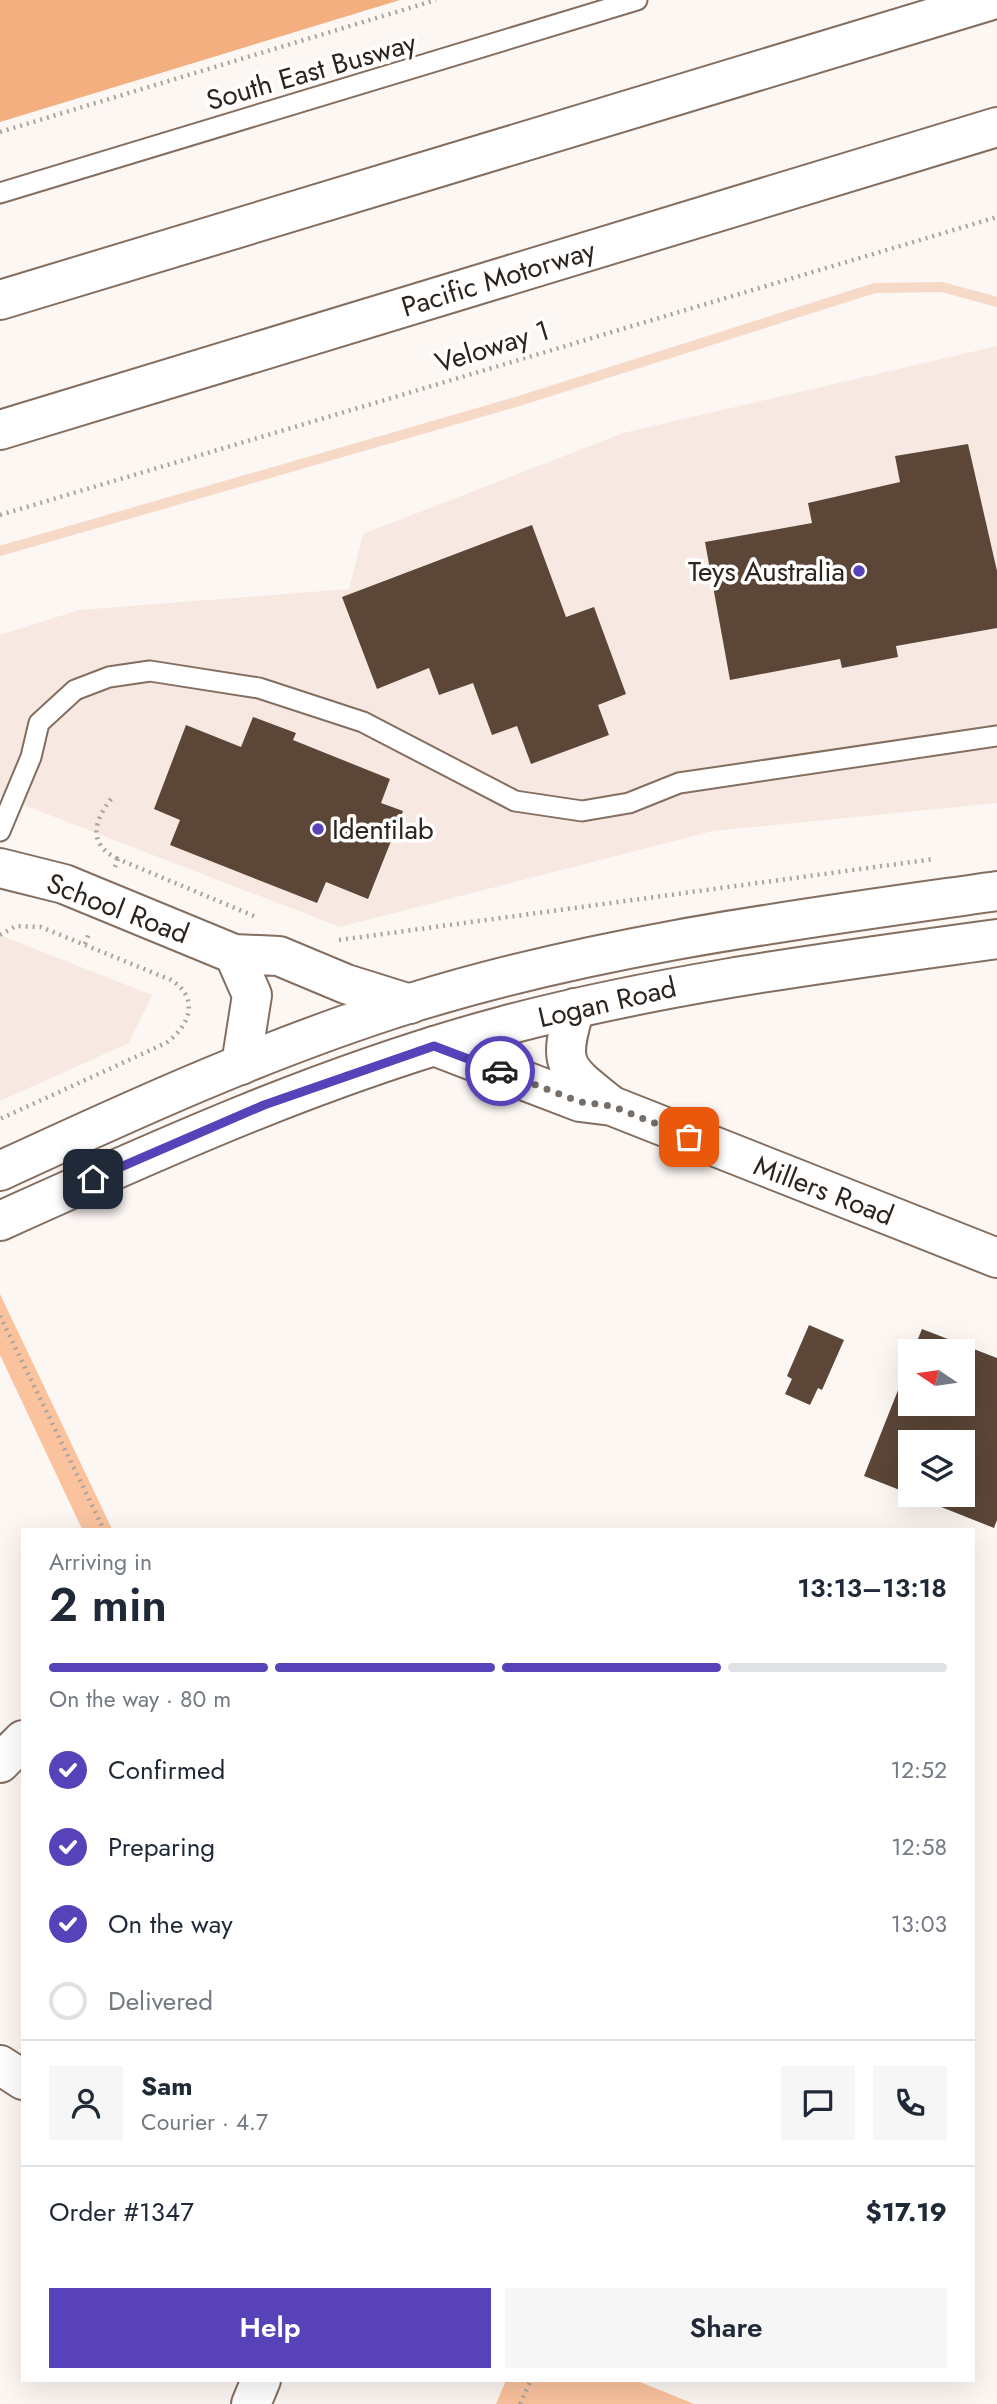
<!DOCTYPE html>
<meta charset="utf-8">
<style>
body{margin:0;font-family:Jost,sans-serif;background:#f6f6f7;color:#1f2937;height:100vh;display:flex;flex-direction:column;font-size:26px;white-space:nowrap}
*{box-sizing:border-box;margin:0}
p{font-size:23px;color:#747a83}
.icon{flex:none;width:38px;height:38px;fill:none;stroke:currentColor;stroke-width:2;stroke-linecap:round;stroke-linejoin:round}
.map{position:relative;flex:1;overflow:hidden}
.panel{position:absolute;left:21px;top:1528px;width:954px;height:854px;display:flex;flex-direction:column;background:#fff;border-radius:0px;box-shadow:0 7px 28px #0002}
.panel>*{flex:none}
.needle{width:46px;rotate:283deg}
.tools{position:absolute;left:898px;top:1339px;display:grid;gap:14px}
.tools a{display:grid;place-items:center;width:77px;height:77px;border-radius:0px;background:#fff;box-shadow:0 7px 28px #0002;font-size:35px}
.pin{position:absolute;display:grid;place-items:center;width:60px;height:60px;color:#fff;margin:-30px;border-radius:14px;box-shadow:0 4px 10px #0006}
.courier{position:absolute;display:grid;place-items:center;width:70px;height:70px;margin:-35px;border:5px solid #5842ba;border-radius:50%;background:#fff;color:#222;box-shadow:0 2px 9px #0007}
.overview em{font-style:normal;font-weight:600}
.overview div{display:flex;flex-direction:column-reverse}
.overview{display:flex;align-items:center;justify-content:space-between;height:119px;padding:0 28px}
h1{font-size:46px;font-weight:600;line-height:52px}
.bar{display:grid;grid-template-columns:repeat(4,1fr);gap:10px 7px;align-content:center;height:84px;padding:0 28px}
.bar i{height:9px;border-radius:5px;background:#e0e1e3}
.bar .current{background:#5842ba}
.bar p{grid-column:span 4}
.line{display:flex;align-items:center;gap:18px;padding:0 28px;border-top:2px solid #e0e1e3}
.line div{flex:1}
.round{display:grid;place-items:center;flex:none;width:74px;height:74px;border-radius:0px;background:#f6f6f7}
ol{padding:0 28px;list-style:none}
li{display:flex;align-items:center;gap:21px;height:77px}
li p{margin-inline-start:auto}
li .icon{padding:7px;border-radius:50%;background:#5842ba;color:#fff;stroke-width:4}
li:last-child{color:#747a83}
li i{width:38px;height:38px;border:4px solid #e0e1e3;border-radius:50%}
.cta{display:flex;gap:14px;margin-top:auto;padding:14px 28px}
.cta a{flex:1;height:80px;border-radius:0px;background:#5842ba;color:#fff;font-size:28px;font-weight:600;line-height:80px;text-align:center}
.cta a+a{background:#f6f6f7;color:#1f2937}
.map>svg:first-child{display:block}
.built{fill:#f7e9e1}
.green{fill:#fac39e}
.forest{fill:#f4af80}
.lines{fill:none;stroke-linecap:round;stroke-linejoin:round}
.stream{stroke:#f6d9c6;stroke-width:10}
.building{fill:#5b4638}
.service-casing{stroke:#846e5f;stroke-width:23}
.minor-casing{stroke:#846e5f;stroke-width:42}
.tertiary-casing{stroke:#846e5f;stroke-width:42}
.primary-casing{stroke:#846e5f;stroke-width:42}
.motorway-casing{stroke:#846e5f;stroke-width:42}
.path{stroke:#aaa39e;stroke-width:4.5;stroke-dasharray:2 5;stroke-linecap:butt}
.service{stroke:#fff;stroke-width:19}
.minor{stroke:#fff;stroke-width:38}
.tertiary{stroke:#fff;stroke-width:38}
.primary{stroke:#fff;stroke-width:38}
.motorway{stroke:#fff;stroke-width:38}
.done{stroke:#766e68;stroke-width:7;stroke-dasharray:0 12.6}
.route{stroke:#5842ba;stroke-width:9}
.poi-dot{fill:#5842ba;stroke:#fff;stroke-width:2.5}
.labels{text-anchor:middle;stroke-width:7;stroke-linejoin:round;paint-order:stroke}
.street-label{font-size:28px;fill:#2d241d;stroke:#fff}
.poi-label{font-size:28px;fill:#2d241d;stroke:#fff;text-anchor:end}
</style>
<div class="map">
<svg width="997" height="2404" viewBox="0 0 997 2404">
<rect width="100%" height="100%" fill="#fdf7f4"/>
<path class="built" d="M997 346V803L713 831 340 927 0 796V635L79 610 349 589 363 534 623 433Z
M0 935 152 995 129 1043 0 1101Z"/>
<path class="green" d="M0 1294 112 1529H82L0 1355Z
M506 2380H635L694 2404H496Z"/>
<path class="forest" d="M0 0H400L0 122Z"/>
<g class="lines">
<path class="stream" d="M0 551 519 401 875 288 942 287 997 302"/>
</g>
<path class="building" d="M968 444 997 571V628L896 646 898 657 842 668 840 659 730 680 705 542 812 523 808 503 900 482 895 456Z
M532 525 566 617 594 607 626 694 598 705 609 735 531 764 517 726 492 735 473 683 439 695 429 668 377 689 342 597Z
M253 717 296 733 293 740 390 779 381 803 403 811 368 899 326 882 317 903 170 845 180 820 154 809 186 725 241 747Z
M809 1325 844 1340 822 1390 818 1388 810 1405 785 1394 792 1379 787 1376Z
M922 1329 997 1358V1520L994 1528 911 1495 962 1494V1442H910V1494L864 1476 910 1360V1404H962V1351H913Z"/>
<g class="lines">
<defs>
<path id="service" d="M0 193 637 0
M0 831 31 757 39 723 75 690 109 677 150 671 259 688 363 722 515 801 582 811 629 803 679 783 997 736"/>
<path id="minor" d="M0 868 64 884 234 954 279 956 346 984 410 1004
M234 954 252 995 241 1065
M0 1763 23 1740
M0 2065 23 2080
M251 2404 261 2380"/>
<path id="tertiary" d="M575 1008C558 1065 563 1067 608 1103
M434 1046 580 1102 612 1106 997 1258"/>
<path id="primary" d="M0 1171C134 1109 270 1047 411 1003 601 944 800 919 997 891
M0 1221C164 1147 328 1073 503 1026 665 983 831 962 997 939"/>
<path id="motorway" d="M0 300 992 0
M0 430 997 127"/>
</defs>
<use href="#service" class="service-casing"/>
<use href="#minor" class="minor-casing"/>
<use href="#tertiary" class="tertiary-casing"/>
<use href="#primary" class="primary-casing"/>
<use href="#motorway" class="motorway-casing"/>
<path class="path" d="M0 132 436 0
M0 515 997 217
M111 799C94 821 87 844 118 859
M115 867 118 859 254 916
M0 935 16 926 41 927 171 980C200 998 190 1026 166 1043L0 1119
M339 940 934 859
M85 944 89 933
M0 1316 104 1530
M520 2404 531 2380"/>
<use href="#service" class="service"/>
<use href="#minor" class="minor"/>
<use href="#tertiary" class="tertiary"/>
<use href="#primary" class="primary"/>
<use href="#motorway" class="motorway"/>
</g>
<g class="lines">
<path class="done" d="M500 1071 580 1102 612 1106 689 1137"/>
<path class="route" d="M93 1179 264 1105 434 1046 500 1071"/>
</g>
<g class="poi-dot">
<circle cx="859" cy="571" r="7"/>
<circle cx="318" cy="829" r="7"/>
</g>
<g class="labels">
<g class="street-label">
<text transform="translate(311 71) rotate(-16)" y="10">South East Busway</text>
<text transform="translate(498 278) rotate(-17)" y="10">Pacific Motorway</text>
<text transform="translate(492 346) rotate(-17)" y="10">Veloway 1</text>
<text transform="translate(118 908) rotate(21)" y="10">School Road</text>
<text transform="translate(607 1002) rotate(-13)" y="10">Logan Road</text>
<text transform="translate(824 1190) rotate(21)" y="10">Millers Road</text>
</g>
<g class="poi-label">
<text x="845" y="581">Teys Australia</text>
<text x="332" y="839" text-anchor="start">Identilab</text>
</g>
</g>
</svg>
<div class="tools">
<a><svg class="needle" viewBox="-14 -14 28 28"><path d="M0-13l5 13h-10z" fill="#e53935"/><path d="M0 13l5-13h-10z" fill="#747a83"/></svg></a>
<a><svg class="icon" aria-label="layers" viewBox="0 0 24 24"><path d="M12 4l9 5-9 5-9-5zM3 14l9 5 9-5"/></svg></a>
</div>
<div class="pin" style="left:689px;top:1137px;background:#ea580c"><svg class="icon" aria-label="bag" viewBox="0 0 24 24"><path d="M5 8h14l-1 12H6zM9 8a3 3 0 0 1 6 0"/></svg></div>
<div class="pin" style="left:93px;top:1179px;background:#1f2937"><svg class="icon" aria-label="home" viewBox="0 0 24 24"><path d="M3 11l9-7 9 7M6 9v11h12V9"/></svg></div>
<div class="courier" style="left:500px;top:1071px"><svg class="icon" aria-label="car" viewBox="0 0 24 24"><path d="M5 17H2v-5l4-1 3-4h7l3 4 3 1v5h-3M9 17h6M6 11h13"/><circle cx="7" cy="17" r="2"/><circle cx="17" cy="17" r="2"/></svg></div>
<section class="panel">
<div class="overview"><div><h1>2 min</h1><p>Arriving in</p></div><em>13:13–13:18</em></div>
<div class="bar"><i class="current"></i><i class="current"></i><i class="current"></i><i></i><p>On the way · 80 m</p></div>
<ol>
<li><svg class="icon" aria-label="check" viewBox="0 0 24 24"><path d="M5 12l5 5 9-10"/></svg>Confirmed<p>12:52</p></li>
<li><svg class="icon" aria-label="check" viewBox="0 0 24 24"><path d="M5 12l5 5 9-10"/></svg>Preparing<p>12:58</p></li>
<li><svg class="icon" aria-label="check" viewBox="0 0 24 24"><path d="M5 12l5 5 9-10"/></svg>On the way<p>13:03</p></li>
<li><i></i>Delivered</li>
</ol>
<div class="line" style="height:126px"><a class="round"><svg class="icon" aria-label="person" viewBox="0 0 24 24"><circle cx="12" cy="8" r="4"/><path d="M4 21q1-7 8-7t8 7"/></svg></a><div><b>Sam</b><p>Courier · 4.7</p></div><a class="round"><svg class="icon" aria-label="chat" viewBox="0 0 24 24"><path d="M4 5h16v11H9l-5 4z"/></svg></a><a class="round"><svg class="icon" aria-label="phone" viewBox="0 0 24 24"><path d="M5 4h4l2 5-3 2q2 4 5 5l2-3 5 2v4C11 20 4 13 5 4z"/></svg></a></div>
<div class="line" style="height:91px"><div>Order #1347</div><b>$17.19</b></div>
<div class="cta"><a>Help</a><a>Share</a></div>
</section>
</div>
